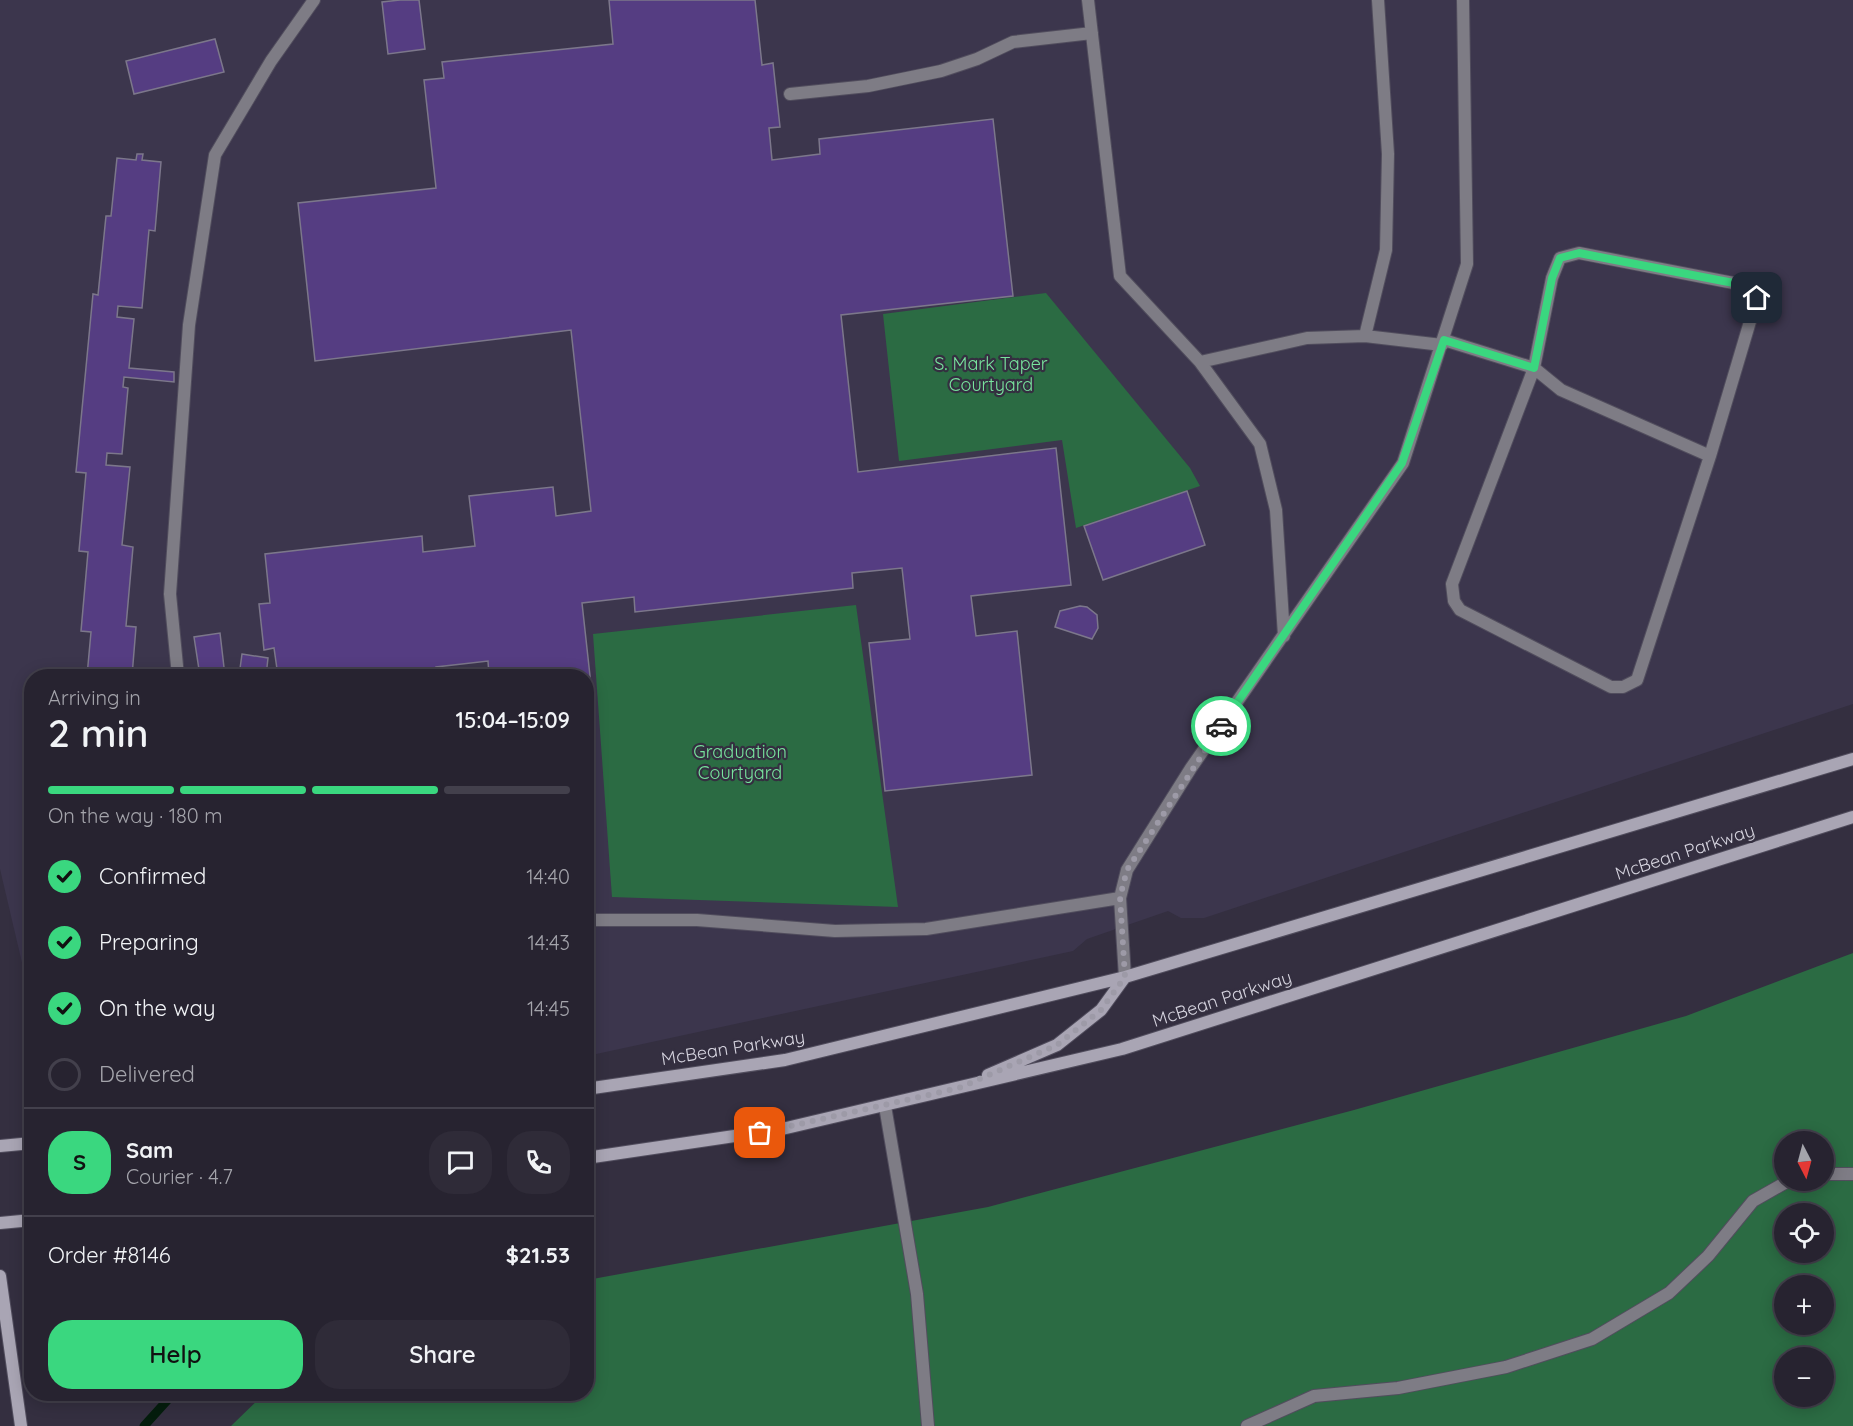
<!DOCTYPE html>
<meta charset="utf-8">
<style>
body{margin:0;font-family:Quicksand,sans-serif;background:#2f2b38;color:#f1f3f6;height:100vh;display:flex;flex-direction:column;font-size:22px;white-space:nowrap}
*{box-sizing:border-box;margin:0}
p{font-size:20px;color:#a4a4ab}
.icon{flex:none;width:33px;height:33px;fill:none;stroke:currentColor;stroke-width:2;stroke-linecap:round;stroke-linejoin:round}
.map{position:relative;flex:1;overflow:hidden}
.drawer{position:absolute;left:24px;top:669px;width:570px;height:732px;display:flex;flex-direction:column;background:#272330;border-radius:24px;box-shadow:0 3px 15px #0003,0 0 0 2px #43404c}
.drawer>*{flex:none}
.needle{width:39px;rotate:174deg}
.controls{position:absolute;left:1774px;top:1131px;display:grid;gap:12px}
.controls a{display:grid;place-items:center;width:60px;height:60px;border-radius:50%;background:#272330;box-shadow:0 3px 15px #0003,0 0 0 2px #43404c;font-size:30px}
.pin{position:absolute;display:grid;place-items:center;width:51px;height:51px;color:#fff;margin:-26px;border-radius:12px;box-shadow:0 3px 9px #0006}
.courier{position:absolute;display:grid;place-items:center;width:60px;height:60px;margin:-30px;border:4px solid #3ad77f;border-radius:50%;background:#fff;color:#222;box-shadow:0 2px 8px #0007}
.head em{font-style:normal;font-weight:600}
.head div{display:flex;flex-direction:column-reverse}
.head{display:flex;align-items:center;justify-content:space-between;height:102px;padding:0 24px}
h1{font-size:39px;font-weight:600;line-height:45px}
.bar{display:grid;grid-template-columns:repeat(4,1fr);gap:9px 6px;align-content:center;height:72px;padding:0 24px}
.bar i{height:8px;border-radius:4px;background:#43404c}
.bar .current{background:#3ad77f}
.bar p{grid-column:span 4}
.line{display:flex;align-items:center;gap:15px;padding:0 24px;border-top:2px solid #43404c}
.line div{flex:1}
.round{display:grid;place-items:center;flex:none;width:63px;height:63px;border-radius:24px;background:#2f2b38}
ol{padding:0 24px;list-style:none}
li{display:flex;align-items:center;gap:18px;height:66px}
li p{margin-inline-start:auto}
li .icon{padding:6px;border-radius:50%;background:#3ad77f;color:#111;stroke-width:4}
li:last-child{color:#a4a4ab}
li i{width:33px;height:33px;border:3px solid #43404c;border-radius:50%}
.action{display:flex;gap:12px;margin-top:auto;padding:12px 24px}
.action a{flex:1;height:69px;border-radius:24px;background:#3ad77f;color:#111;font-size:24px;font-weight:600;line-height:69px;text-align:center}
.action a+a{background:#2f2b38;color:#f1f3f6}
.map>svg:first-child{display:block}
.built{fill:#3c364d}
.green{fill:#2b6b43;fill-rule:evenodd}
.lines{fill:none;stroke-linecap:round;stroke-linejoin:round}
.stream{stroke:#041d0d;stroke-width:9}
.building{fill:#553d82;stroke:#7c778b;stroke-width:1.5}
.lane-casing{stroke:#514d5d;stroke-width:14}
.secondary-casing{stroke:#514d5d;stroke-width:14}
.lane{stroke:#7e7c85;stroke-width:12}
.secondary{stroke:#a9a5b4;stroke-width:12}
.done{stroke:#9d9aa7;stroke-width:6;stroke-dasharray:0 10.8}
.route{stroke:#3ad77f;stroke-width:8}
.labels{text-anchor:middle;stroke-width:4.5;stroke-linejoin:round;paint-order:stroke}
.park-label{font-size:18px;fill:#78e49d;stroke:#342f40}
.street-label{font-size:18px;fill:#d6d4df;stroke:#342f40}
</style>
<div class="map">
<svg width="1853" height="1426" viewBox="0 0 1853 1426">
<rect width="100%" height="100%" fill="#342f40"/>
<path class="built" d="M0 0H1853V704L1204 918H1181L1168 911 1087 939 1073 951 587 1056 586 676H32L31 1001 0 869Z"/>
<path class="green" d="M1046 293 1190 468 1200 486 1076 528 1062 440 899 461 883 314Z
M856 605 898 907 612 897 593 634Z
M1853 953V1426H231L264 1394H586L587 1280 988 1207 1354 1110 1686 1016ZM1785 1142H1824V1180H1785ZM1785 1214H1824V1252H1785ZM1785 1286H1824V1324H1785ZM1785 1358H1824V1396H1785Z"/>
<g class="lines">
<path class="stream" d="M144 1426 173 1394"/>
</g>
<path class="building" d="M400 0H419L425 49 388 54 382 2Z
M609 0H755L762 65 773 63 780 127 769 128 772 160 820 154 819 139 993 119 1013 296 841 315 858 472 1056 448 1071 585 971 596 976 636 1017 631 1032 775 885 791 869 643 910 639 902 568 852 573 853 588 635 612 634 597 582 603 592 694H586V676H489L488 661 436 667 437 676H278L274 648 264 650 259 604 270 603 265 554 422 536 423 552 475 546 469 496 553 487 556 516 591 511 571 330 315 361 298 203 436 188 424 80 444 78 442 62 613 44Z
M215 39 224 72 134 94 126 61Z
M137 154H143L142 160 161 162 155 231 149 230 142 308 118 306 117 317 134 319 129 368 174 372V382L124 377 123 387 128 388 122 454 107 453 106 465 130 467 122 545 133 547 126 626 136 627 132 676H87L91 632 81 631 88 552 79 551 86 473 76 472 93 294 98 295 106 216H111L117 158 136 160Z
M1187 491 1205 545 1103 580 1084 526Z
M1080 606 1087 607 1097 615 1098 628 1092 639 1055 627 1060 611Z
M220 633 225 676H200L194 637Z
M242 654 268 658 266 676H239Z"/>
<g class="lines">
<defs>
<path id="lane" d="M1088 0 1120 276 1200 362 1260 444 1276 510 1284 636
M790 94 868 86 941 71 977 59 1013 42 1092 33
M1365 336 1386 250 1388 154 1378 0
M1444 340 1534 368 1561 390 1710 456 1757 298 1749 286 1579 253 1560 258 1552 278 1534 368 1452 584 1454 601 1460 610 1611 687H1623L1637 680 1710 456
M1200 362 1307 338 1365 336 1442 345
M178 676 170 594 189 325 215 155 271 61 314 0
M586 920H697L835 931 926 929 1120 898
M1125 977 1120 898 1127 870 1191 768 1403 463 1467 264 1463 0
M885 1106 917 1294 928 1426
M1824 1174H1853
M1247 1426 1314 1396 1398 1388 1506 1367 1592 1339 1669 1293 1708 1256 1753 1201 1790 1180"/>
<path id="secondary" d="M988 1075 1057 1045 1101 1010 1125 977
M586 1089 785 1060 1125 977 1853 759
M0 1146 32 1143
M586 1158 782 1129 1122 1049 1853 817
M0 1223 32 1220
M0 1276 21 1426"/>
</defs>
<use href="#lane" class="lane-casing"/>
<use href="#secondary" class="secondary-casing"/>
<use href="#lane" class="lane"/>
<use href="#secondary" class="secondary"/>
</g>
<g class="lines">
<path class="done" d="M760 1133 959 1088 1057 1045 1101 1010 1125 977 1120 897 1127 870 1221 726"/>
<path class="route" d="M1221 726 1402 463 1444 340 1534 368 1552 278 1560 258 1579 253 1749 286 1757 298"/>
</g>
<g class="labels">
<g class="park-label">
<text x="991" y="370">S. Mark Taper<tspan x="991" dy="21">Courtyard</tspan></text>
<text x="740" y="758">Graduation<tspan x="740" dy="21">Courtyard</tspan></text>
</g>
<g class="street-label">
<text transform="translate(1685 852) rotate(-18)" y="6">McBean Parkway</text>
<text transform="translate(1222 999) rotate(-18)" y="6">McBean Parkway</text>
<text transform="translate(733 1048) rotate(-9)" y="6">McBean Parkway</text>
</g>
</g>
</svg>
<div class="controls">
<a><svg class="needle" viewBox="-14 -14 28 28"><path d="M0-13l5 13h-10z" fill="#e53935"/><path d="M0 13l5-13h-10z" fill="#a4a4ab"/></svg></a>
<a><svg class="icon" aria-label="locate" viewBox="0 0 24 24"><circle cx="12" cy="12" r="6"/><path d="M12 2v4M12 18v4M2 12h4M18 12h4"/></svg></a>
<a>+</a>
<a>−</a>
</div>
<div class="pin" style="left:760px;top:1133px;background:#ea580c"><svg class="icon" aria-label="bag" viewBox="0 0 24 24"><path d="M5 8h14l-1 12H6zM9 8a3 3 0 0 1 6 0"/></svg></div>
<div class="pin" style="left:1757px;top:298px;background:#1f2937"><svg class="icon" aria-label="home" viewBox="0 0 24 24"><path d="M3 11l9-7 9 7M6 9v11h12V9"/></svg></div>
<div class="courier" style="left:1221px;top:726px"><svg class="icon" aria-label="car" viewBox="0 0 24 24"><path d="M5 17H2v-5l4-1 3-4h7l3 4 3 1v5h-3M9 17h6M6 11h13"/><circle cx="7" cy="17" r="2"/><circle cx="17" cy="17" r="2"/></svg></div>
<section class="drawer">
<div class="head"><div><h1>2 min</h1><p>Arriving in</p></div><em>15:04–15:09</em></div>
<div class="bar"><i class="current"></i><i class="current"></i><i class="current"></i><i></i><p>On the way · 180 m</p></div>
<ol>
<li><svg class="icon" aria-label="check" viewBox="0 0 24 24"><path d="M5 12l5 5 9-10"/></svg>Confirmed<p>14:40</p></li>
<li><svg class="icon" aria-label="check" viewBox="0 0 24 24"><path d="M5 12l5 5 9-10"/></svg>Preparing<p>14:43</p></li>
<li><svg class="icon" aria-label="check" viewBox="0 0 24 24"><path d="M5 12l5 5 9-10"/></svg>On the way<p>14:45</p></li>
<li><i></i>Delivered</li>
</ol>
<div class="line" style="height:108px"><b class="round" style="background:#3ad77f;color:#111">S</b><div><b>Sam</b><p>Courier · 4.7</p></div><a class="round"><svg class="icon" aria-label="chat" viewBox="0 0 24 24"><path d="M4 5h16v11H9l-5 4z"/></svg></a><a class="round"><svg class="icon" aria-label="phone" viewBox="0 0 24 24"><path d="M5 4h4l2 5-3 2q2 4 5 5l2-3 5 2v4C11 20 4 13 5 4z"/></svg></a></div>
<div class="line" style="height:78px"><div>Order #8146</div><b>$21.53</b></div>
<div class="action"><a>Help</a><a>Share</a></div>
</section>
</div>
